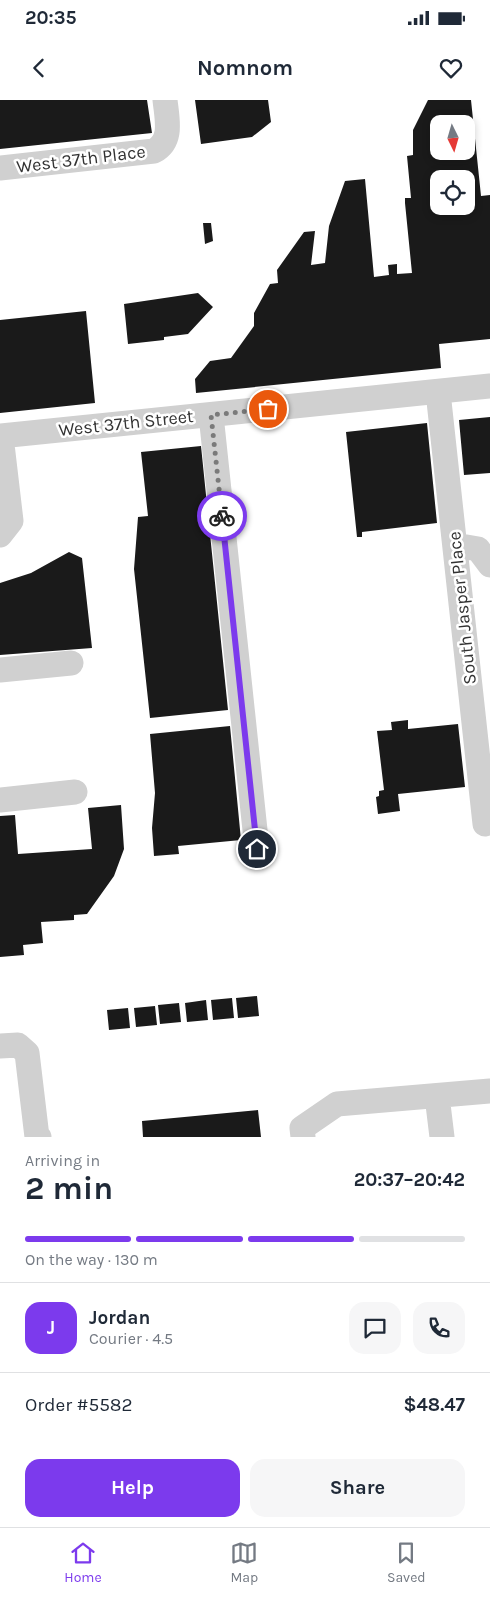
<!DOCTYPE html>
<meta charset="utf-8">
<style>
body{margin:0;font-family:Karla,sans-serif;background:#f6f6f7;color:#1f2937;height:100vh;display:flex;flex-direction:column;font-size:19px;white-space:nowrap}
*{box-sizing:border-box;margin:0}
p{font-size:16px;color:#747a83}
.icon{flex:none;width:28px;height:28px;fill:none;stroke:currentColor;stroke-width:2;stroke-linecap:round;stroke-linejoin:round}
.map{position:relative;height:1037px;overflow:hidden}
.panel{display:flex;flex-direction:column;background:#fff;flex:1}
.panel>*{flex:none}
.needle{width:32px;rotate:175deg}
.controls{position:absolute;left:430px;top:15px;display:grid;gap:10px}
.controls a{display:grid;place-items:center;width:45px;height:45px;border-radius:10px;background:#fff;box-shadow:0 2px 8px #0003;font-size:25px}
.pin{position:absolute;display:grid;place-items:center;width:42px;height:42px;color:#fff;margin:-21px;border:2px solid #fff;border-radius:50%;box-shadow:0 1px 5px #0007}
.courier{position:absolute;display:grid;place-items:center;width:50px;height:50px;margin:-25px;border:4px solid #7c3aed;border-radius:50%;background:#fff;color:#222;box-shadow:0 1px 6px #0007}
.summary em{font-style:normal;font-weight:700}
.summary div{display:flex;flex-direction:column-reverse}
.summary{display:flex;align-items:center;justify-content:space-between;height:85px;padding:0 25px}
h1{font-size:32px;font-weight:700;line-height:38px}
.bar{display:grid;grid-template-columns:repeat(4,1fr);gap:8px 5px;align-content:center;height:60px;padding:0 25px}
.bar i{height:6px;border-radius:4px;background:#e0e1e3}
.bar .on{background:#7c3aed}
.bar p{grid-column:span 4}
.line{display:flex;align-items:center;gap:12px;padding:0 25px;border-top:1px solid #e0e1e3}
.line div{flex:1}
.round{display:grid;place-items:center;flex:none;width:52px;height:52px;border-radius:15px;background:#f6f6f7}
.cta{display:flex;gap:10px;margin-top:auto;padding:10px 25px}
.cta a{flex:1;height:58px;border-radius:15px;background:#7c3aed;color:#fff;font-size:20px;font-weight:700;line-height:58px;text-align:center}
.cta a+a{background:#f6f6f7;color:#1f2937}
.status{display:flex;justify-content:space-between;align-items:center;height:35px;padding:0 25px;background:#fff;direction:ltr}
.status svg{height:14px;fill:currentColor}
header{display:flex;justify-content:space-between;align-items:center;height:65px;padding:0 25px;background:#fff;font-size:22px;font-weight:700}
.dock{display:flex;justify-content:space-around;align-items:center;height:70px;border-top:1px solid #e0e1e3;background:#fff;font-size:14px;color:#747a83}
.dock a{display:grid;justify-items:center;gap:2px}
.dock .on{color:#7c3aed}
.map>svg:first-child{display:block}
.building{fill:#1a1a1a;fill-rule:evenodd}
.lines{fill:none;stroke-linecap:round;stroke-linejoin:round}
.minor{stroke:#d0d0d0;stroke-width:25}
.done{stroke:#7a7a7a;stroke-width:5;stroke-dasharray:0 9}
.route{stroke:#7c3aed;stroke-width:6}
.labels{text-anchor:middle;stroke-width:5;stroke-linejoin:round;paint-order:stroke}
.street-label{font-size:18px;fill:#333;stroke:#fff}
</style>
<div class="status"><b>20:35</b><svg viewBox="0 0 49 12"><path d="M0 12V9h3v3zM5 12V6h3v6zM10 12V3h3v9zM15 12V0h3v12zM26 1h20v11H26zM47 4h2v5h-2z"/></svg></div>
<header><svg class="icon" aria-label="back" viewBox="0 0 24 24"><path d="M15 5l-7 7 7 7"/></svg>Nomnom<svg class="icon" aria-label="heart" viewBox="0 0 24 24"><path d="M12 20l-8-8c-3-5 5-10 8-4 3-6 11-1 8 4z"/></svg></header>
<div class="map">
<svg width="490" height="1037" viewBox="0 0 490 1037">
<rect width="100%" height="100%" fill="#fff"/>
<path class="building" d="M0 0H147L152 33 0 49Z
M195 0H268L271 22 252 37 201 44Z
M428 0H471L481 96 490 95V239L439 244 441 268 196 293 195 279 210 261 231 258 254 226V213L270 184 278 183 277 170 304 132 315 131 311 165 325 163 329 126 345 81 365 79 374 177 389 175 388 165 397 164V174L412 173 405 103V98H411L407 56 413 55V30ZM439 24H466V51H439ZM439 79H466V106H439Z
M203 123H211L213 141 205 144Z
M198 193 213 207 188 234 164 237V240L128 244 124 204Z
M86 211 95 303 0 313V220Z
M490 317V373L464 375 459 320Z
M427 323 437 423 362 432V437H357L346 332Z
M201 346 228 610 150 618 134 469 138 417 148 416 141 352Z
M69 452 82 458 92 548 0 555V483L31 473Z
M408 620V629L458 624 465 687 398 694 400 711 378 714 376 697 379 696V691L384 690 377 631 392 630 391 622Z
M230 626 241 740 178 746 179 754 154 756 152 728 155 693 150 634Z
M121 705 124 749 114 776 87 814 74 815V820L41 822 43 843 23 845 24 855 0 857V716L15 715 18 754 92 749 88 708Z
M257 896 259 916 238 918 236 898Z
M232 898 234 918 213 920 211 900Z
M206 900 208 920 187 922 185 903Z
M179 903 181 922 160 924 158 905Z
M155 906 157 925 136 927 134 908Z
M128 908 130 928 109 930 107 910Z
M258 1010 261 1037H143L142 1021Z"/>
<g class="lines">
<path class="minor" d="M0 68 154 51C173 41 167 19 165 0
M438 292 485 724
M211 315 257 749
M0 336 490 286
M0 435 11 421 1 336
M455 445 478 449 490 465
M0 570 71 563
M0 700 75 692
M0 946 18 945 27 953 37 1037H39
M437 996 442 1037
M303 1037 302 1028 337 1004 490 991"/>
</g>
<g class="lines">
<path class="done" d="M222 416 211 315 268 309"/>
<path class="route" d="M222 416 257 749"/>
</g>
<g class="labels">
<g class="street-label">
<text transform="translate(81 59) rotate(-7)" y="6">West 37th Place</text>
<text transform="translate(126 323) rotate(-6)" y="6">West 37th Street</text>
<text transform="translate(462 508) rotate(-96)" y="6">South Jasper Place</text>
</g>
</g>
</svg>
<div class="controls">
<a><svg class="needle" viewBox="-14 -14 28 28"><path d="M0-13l5 13h-10z" fill="#e53935"/><path d="M0 13l5-13h-10z" fill="#747a83"/></svg></a>
<a><svg class="icon" aria-label="locate" viewBox="0 0 24 24"><circle cx="12" cy="12" r="6"/><path d="M12 2v4M12 18v4M2 12h4M18 12h4"/></svg></a>
</div>
<div class="pin" style="left:268px;top:309px;background:#ea580c"><svg class="icon" aria-label="bag" viewBox="0 0 24 24"><path d="M5 8h14l-1 12H6zM9 8a3 3 0 0 1 6 0"/></svg></div>
<div class="pin" style="left:257px;top:749px;background:#1f2937"><svg class="icon" aria-label="home" viewBox="0 0 24 24"><path d="M3 11l9-7 9 7M6 9v11h12V9"/></svg></div>
<div class="courier" style="left:222px;top:416px"><svg class="icon" aria-label="bike" viewBox="0 0 24 24"><circle cx="6" cy="16" r="4"/><circle cx="18" cy="16" r="4"/><path d="M6 16l4-8h5l3 8M10 8l3 8H6M13 5h3"/></svg></div>
</div>
<section class="panel">
<div class="summary"><div><h1>2 min</h1><p>Arriving in</p></div><em>20:37–20:42</em></div>
<div class="bar"><i class="on"></i><i class="on"></i><i class="on"></i><i></i><p>On the way · 130 m</p></div>
<div class="line" style="height:90px"><b class="round" style="background:#7c3aed;color:#fff">J</b><div><b>Jordan</b><p>Courier · 4.5</p></div><a class="round"><svg class="icon" aria-label="chat" viewBox="0 0 24 24"><path d="M4 5h16v11H9l-5 4z"/></svg></a><a class="round"><svg class="icon" aria-label="phone" viewBox="0 0 24 24"><path d="M5 4h4l2 5-3 2q2 4 5 5l2-3 5 2v4C11 20 4 13 5 4z"/></svg></a></div>
<div class="line" style="height:65px"><div>Order #5582</div><b>$48.47</b></div>
<div class="cta"><a>Help</a><a>Share</a></div>
</section>
<nav class="dock">
<a class="on"><svg class="icon" aria-label="home" viewBox="0 0 24 24"><path d="M3 11l9-7 9 7M6 9v11h12V9"/></svg>Home</a>
<a><svg class="icon" aria-label="map" viewBox="0 0 24 24"><path d="M3 6l6-2 6 2 6-2v14l-6 2-6-2-6 2zM9 4v14M15 6v14"/></svg>Map</a>
<a><svg class="icon" aria-label="saved" viewBox="0 0 24 24"><path d="M7 4h10v16l-5-4-5 4z"/></svg>Saved</a>
</nav>
